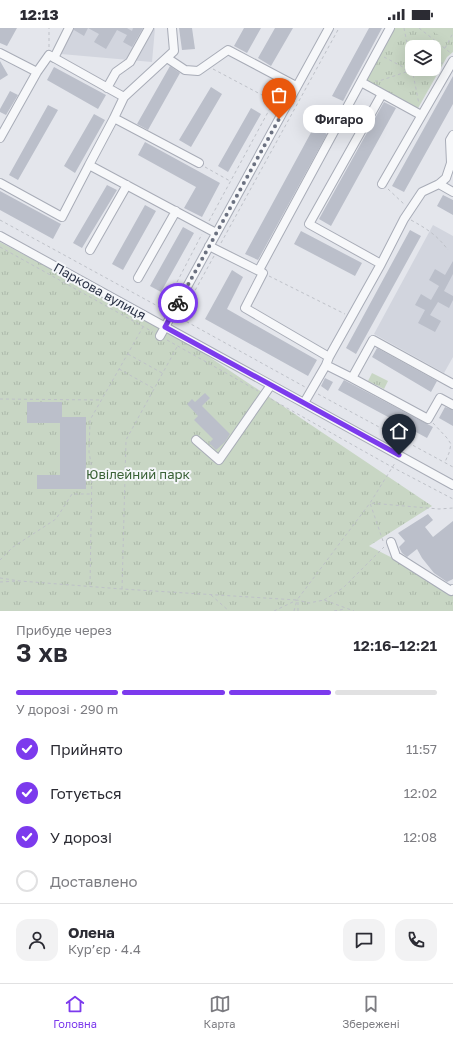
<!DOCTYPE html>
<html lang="uk">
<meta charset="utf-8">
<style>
body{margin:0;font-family:"Golos Text",sans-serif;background:#f2f2f3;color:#2b2b33;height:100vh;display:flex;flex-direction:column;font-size:15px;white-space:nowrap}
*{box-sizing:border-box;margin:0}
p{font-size:13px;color:#7c7c81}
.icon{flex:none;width:22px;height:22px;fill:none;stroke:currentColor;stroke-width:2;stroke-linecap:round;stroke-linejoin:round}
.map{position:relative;height:583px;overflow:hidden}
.panel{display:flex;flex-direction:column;background:#fff;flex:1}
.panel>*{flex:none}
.fabs{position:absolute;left:405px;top:12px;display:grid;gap:8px}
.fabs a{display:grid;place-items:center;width:36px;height:36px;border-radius:8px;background:#fff;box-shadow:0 4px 16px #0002;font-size:20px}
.pin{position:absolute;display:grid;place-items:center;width:34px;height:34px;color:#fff;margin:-41px -17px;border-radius:50% 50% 50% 0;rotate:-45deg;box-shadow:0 0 4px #0007}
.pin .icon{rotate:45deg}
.courier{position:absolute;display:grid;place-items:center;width:40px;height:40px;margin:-20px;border:3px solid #7c3aed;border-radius:50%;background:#fff;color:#222;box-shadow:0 1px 5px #0007}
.bubble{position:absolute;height:28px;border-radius:12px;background:#fff;box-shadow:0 4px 16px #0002;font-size:13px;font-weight:600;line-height:28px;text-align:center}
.overview em{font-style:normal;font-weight:600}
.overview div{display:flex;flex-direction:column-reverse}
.overview{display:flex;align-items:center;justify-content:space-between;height:68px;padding:0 16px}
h1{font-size:26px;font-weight:600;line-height:30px}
.bar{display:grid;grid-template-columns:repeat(4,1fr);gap:6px 4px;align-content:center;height:48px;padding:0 16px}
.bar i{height:5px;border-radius:3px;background:#e1e1e2}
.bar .on{background:#7c3aed}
.bar p{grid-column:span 4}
.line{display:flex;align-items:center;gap:10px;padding:0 16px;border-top:1px solid #e1e1e2}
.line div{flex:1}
.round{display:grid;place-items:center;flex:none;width:42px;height:42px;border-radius:12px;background:#f2f2f3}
ol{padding:0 16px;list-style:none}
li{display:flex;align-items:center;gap:12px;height:44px}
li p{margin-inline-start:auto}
li .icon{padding:4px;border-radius:50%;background:#7c3aed;color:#fff;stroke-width:4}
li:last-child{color:#7c7c81}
li i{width:22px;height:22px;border:2px solid #e1e1e2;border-radius:50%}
.status{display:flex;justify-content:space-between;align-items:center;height:28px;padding:0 20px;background:#fff;direction:ltr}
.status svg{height:11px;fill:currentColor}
.menu{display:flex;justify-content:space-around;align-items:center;height:56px;border-top:1px solid #e1e1e2;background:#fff;font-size:11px;color:#7c7c81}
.menu a{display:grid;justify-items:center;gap:2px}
.menu .on{color:#7c3aed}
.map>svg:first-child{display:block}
.built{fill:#d2d5de}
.park{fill:url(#park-tufts);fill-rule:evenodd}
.pitch{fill:#c8d6c4}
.building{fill:#bbbfca}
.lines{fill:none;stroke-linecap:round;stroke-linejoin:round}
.minor-casing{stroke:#a8acb7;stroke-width:10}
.path{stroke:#bec1c8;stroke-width:1;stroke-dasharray:3 3;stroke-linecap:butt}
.minor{stroke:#f7f8fa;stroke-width:8}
.done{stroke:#6b7180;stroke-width:4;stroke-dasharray:0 7.2}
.route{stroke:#7c3aed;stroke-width:5}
.labels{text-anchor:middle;stroke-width:4;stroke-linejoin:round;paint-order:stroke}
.street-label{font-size:13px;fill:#2a3246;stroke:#f4f6f9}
.park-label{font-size:13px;fill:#3b6237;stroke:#f4f6f9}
</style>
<div class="status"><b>12:13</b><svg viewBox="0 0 49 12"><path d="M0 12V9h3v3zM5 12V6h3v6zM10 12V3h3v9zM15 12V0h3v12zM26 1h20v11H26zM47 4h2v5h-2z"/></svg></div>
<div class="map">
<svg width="453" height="583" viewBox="0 0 453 583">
<defs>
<pattern id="park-tufts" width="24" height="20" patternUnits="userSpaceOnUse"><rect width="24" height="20" fill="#c8d6c4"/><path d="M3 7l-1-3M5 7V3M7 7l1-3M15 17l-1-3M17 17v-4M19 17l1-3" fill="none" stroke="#acb8aa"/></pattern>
</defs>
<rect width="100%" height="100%" fill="#e4e6ec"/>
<path class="built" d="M64 0H155L152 34 61 26Z
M433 197 453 208V329L444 345 374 306Z"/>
<path class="park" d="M395 0H453V24L447 29 417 82 365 54ZM412 19H434V41H412Z
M0 214 181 310 432 478 369 518 453 561V583H0Z
M372 345 388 353 384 361 368 353Z"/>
<path class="pitch" d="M426 0H452L446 11Z"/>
<path class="building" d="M0 0H17L7 18 0 15Z
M74 0H88L84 8 74 2Z
M88 0H127L132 3 133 0H143L132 19 123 14 127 7 117 2 106 21 94 14 99 6Z
M179 0H192L195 21 182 22Z
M244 0H261L247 25 234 18Z
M275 0H293L271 38 258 30Z
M369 0H382L343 73 332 68Z
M0 33 8 47 0 52Z
M170 38 180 45 148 102 137 96Z
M54 39 106 67 98 81 47 52Z
M453 48V76L404 164 392 158Z
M211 59 222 66 191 119 179 112Z
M10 63 18 67 6 87 0 84V81Z
M384 74 396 80 331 198 319 191Z
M48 77 58 82 18 152 9 147Z
M251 80 261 86 228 144 218 138Z
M94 86 105 92 75 145 64 138Z
M314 99 327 106 258 232 245 226Z
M145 114 220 155 202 189 184 180 196 159 138 127Z
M107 157 117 162 82 220 73 215Z
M0 163 61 196 53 211 0 182Z
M443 167 453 172V187L437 178Z
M145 177 156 183 123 242 112 236Z
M183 199 194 205 161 264 150 258Z
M410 202 421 208 356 326 346 320Z
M301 203 362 235 355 248 294 216Z
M453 233V246L444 263 453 268V272L449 280 438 274 430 287 441 293 435 304 418 295 425 282 415 277 421 266 431 272 439 258 429 252 435 241 445 247Z
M232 242 243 249 227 281 317 332 308 348 205 291Z
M377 320 437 353 431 364 372 329Z
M325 350 333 354 328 363 321 358Z
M344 352 433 399 427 410 338 362Z
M205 365 210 370 202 378 230 406 225 414 216 422 209 415 213 411 194 392 198 388 187 376 192 371 195 374Z
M27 374H62V389H86V461H37V447H60V395H27Z
M445 379 453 382V398L439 390Z
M428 486 433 492 425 499 433 509 453 493V551L447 554 434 545 422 530 417 521 407 529 402 525 399 519 405 513 398 505Z"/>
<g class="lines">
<defs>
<path id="minor" d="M0 25 37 44 0 110
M54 30 69 0
M167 30 185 42 198 43 228 22 296 58
M37 44 49 27 124 69 174 23 172 0
M361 54 421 87
M107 60 116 44 130 34 149 0
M114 90 124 69
M89 137 114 90 199 135
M0 155 62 189 89 137 216 205
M382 156 453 33
M439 156 453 164
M0 208 453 457
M209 218 263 245 245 280 329 329 326 337
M90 222 127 157
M381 236 404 191 422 164 439 156 446 150 451 135 450 112 453 107
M259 242 390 0
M138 250 176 183
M160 308 329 0
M329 329 381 236 309 196 382 66
M352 350 373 312 453 356
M304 375 326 337 352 350 428 391 440 370 453 377
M196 412 219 432 271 357
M391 514 396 528 451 563 453 561"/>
</defs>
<use href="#minor" class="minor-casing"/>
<path class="path" d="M404 0 412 41
M419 0 452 26
M49 19V0
M445 20 453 5
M384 29 403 39 406 43
M434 36 443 35
M213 41 279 76
M412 41 419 76
M375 53H379L412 42
M205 139 230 153
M388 161 405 177
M0 192 163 281 202 206
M411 192C427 201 437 207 448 222
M209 193 274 73
M221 215 339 0
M0 219 153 304
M214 228 180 290 305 359
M269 248 345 286
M167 312 258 363
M128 326 162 345
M119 341 153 360
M318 366 453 439
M0 371 101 372
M271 371 392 439 453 471
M433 395 447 410 451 416 449 425 445 434
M383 513 370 475 439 481 453 480
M0 532 13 519 56 491 72 466H90
M0 550 20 553 122 561 297 572 370 475 395 435
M0 554 17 553
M90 557 92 441 89 424 90 392 143 299
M122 561 126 412 177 319
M211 567 229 583
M324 572 343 560 384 519
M298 574V583
M274 583 297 572 309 575 324 572 354 583
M294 583 297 572
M334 583 345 581"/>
<use href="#minor" class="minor"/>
</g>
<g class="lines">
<path class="done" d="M178 275 279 91"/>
<path class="route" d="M178 275 165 299 399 427"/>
</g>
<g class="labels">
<g class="street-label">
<text transform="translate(100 263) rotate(29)" y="5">Паркова вулиця</text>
</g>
<g class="park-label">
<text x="138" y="451">Ювілейний парк</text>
</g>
</g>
</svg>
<div class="fabs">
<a><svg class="icon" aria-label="layers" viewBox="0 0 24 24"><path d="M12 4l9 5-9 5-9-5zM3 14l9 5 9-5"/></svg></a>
</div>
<div class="pin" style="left:279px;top:91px;background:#ea580c"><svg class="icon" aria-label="bag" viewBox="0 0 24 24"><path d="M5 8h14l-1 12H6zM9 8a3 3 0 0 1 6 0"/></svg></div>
<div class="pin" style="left:399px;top:427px;background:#1f2937"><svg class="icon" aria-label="home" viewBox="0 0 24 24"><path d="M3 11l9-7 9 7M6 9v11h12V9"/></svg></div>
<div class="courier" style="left:178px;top:275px"><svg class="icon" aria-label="bike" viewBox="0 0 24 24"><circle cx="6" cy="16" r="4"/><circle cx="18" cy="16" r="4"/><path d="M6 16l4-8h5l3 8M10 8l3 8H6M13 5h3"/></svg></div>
<div class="bubble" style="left:303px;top:77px;width:72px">Фигаро</div>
</div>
<section class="panel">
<div class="overview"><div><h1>3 хв</h1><p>Прибуде через</p></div><em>12:16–12:21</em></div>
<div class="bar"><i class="on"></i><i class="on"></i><i class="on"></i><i></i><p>У дорозі · 290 m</p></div>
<ol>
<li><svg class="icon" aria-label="check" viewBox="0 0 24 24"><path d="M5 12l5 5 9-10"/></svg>Прийнято<p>11:57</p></li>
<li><svg class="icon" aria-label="check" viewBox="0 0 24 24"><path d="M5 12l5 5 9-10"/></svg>Готується<p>12:02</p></li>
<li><svg class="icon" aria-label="check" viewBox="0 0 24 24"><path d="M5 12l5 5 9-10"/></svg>У дорозі<p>12:08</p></li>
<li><i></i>Доставлено</li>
</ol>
<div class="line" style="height:72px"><a class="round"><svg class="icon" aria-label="person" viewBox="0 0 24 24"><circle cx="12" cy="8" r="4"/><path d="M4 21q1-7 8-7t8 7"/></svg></a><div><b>Олена</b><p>Кур’єр · 4.4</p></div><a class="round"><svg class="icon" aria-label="chat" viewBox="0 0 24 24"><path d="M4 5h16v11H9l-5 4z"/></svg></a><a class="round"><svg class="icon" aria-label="phone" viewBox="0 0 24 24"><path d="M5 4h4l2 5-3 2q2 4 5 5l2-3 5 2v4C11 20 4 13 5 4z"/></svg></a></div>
</section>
<nav class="menu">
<a class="on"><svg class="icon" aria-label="home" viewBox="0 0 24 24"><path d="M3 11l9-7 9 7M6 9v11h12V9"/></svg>Головна</a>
<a><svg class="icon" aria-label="map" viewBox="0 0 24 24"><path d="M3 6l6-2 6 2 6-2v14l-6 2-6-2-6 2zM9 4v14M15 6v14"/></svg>Карта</a>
<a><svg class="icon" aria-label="saved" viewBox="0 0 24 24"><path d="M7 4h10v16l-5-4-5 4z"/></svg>Збережені</a>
</nav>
